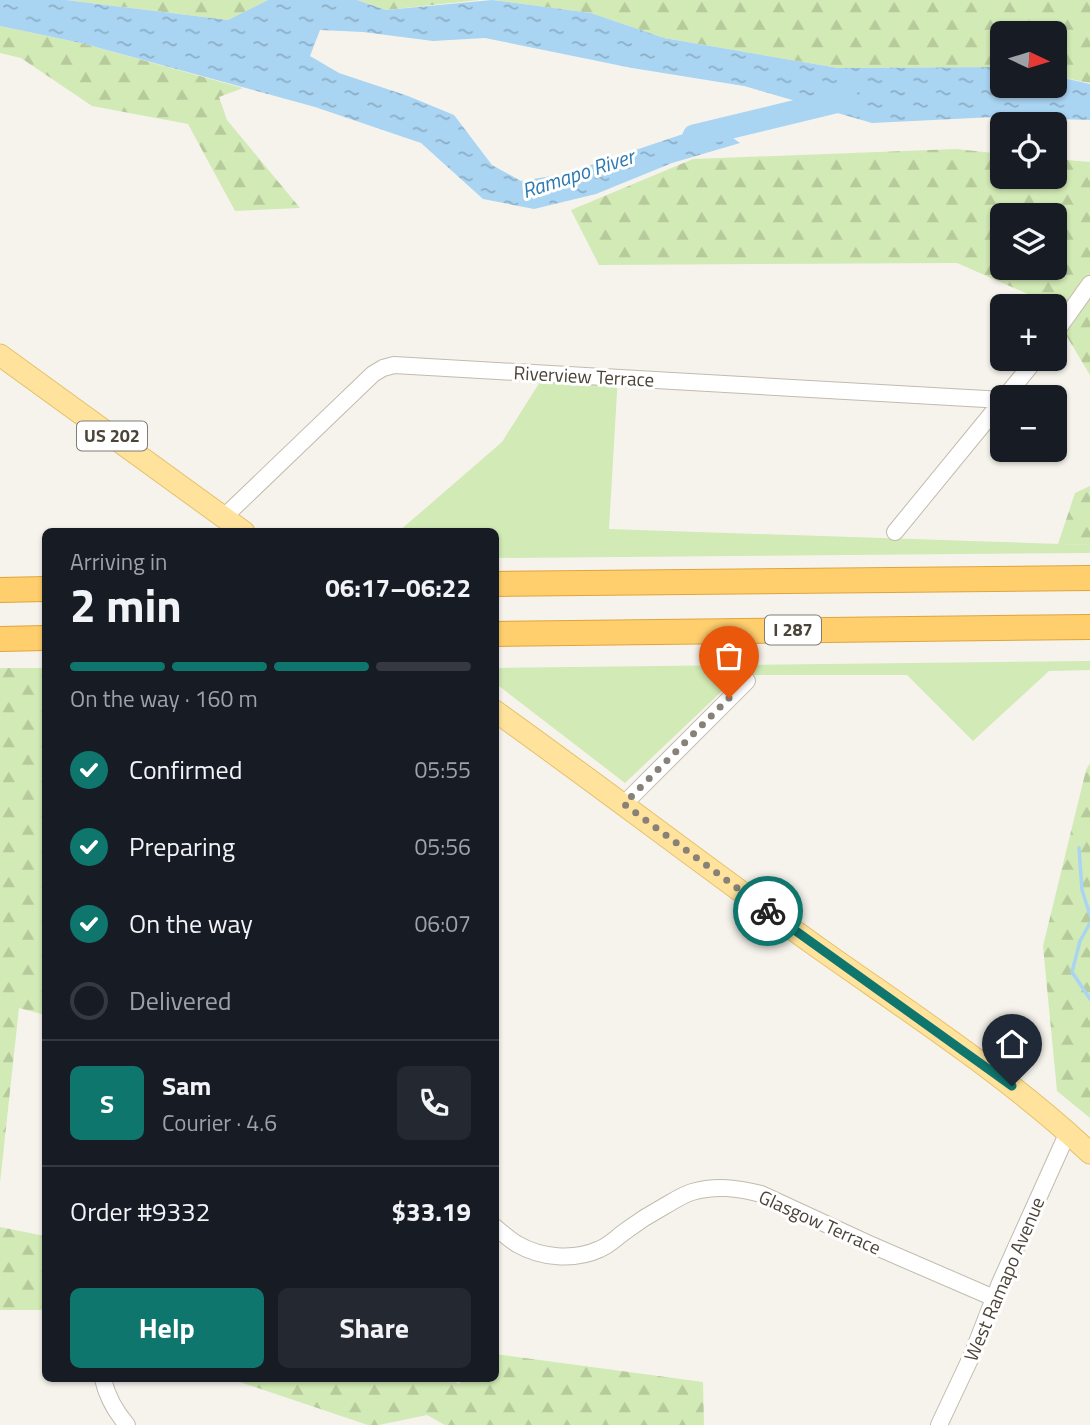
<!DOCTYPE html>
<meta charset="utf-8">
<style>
body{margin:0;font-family:"Titillium Web",sans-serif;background:#242831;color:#f1f3f6;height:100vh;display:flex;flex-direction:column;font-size:26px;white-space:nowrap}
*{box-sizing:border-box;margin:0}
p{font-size:23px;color:#9ea1a6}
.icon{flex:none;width:38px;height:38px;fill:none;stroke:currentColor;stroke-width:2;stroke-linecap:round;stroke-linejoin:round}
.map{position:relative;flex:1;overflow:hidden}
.side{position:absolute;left:42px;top:528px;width:457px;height:854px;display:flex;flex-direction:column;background:#171b24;border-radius:10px;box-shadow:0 2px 5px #0004}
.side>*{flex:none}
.needle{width:46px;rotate:94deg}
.controls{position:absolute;left:990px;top:21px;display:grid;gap:14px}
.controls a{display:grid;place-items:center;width:77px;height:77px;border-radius:10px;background:#171b24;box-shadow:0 2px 5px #0004;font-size:35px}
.pin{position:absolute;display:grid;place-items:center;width:60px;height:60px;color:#fff;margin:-72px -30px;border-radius:50% 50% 50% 0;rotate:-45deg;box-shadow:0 0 7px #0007}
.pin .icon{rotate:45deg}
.courier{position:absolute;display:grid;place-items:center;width:70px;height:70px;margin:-35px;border:5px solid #0f766e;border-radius:50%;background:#fff;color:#222;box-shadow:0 2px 9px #0007}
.headline em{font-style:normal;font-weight:700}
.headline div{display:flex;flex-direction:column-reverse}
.headline{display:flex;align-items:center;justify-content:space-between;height:119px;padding:0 28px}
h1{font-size:46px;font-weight:700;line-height:52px}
.bar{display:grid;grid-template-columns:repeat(4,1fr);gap:10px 7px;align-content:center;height:84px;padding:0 28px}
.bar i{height:9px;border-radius:5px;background:#363941}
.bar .current{background:#0f766e}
.bar p{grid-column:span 4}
.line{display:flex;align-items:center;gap:18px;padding:0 28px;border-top:2px solid #363941}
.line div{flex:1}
.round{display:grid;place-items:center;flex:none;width:74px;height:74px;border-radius:10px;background:#242831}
ol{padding:0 28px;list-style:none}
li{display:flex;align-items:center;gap:21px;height:77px}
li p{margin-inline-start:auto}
li .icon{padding:7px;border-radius:50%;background:#0f766e;color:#fff;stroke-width:4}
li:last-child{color:#9ea1a6}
li i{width:38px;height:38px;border:4px solid #363941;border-radius:50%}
.primary-button{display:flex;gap:14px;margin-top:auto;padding:14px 28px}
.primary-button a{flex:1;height:80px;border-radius:10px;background:#0f766e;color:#fff;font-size:28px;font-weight:700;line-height:80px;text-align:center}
.primary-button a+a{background:#242831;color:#f1f3f6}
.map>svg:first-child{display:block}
.grass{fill:#d2eab5}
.forest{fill:url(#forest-firs);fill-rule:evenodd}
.water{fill:url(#water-ripples)}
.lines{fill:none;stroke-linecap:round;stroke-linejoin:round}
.stream{stroke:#a9d4f2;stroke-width:3.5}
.river{stroke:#a9d4f2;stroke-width:23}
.minor-casing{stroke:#c2bbae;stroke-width:18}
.major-casing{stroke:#e6c16a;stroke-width:23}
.highway-casing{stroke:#e0a43c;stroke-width:26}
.minor{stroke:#fff;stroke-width:16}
.major{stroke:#ffe39c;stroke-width:21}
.highway{stroke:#ffcf6e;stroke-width:24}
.done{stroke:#878178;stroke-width:7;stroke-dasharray:0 12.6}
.route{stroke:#0f766e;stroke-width:9}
.labels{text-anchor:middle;stroke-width:6;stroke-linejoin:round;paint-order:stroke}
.shield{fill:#fff;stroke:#817c74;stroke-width:2}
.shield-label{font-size:18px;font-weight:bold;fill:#4b4439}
.street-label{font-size:19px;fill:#4b4439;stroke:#fff}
.water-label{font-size:21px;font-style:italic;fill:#2e7ab2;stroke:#fff}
</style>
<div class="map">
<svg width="1090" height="1425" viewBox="0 0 1090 1425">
<defs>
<pattern id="forest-firs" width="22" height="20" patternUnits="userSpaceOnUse" patternTransform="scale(1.75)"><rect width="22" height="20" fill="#d2eab5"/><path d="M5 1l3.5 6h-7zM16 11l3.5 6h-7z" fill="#b6ca9c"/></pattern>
<pattern id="water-ripples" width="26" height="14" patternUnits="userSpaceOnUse" patternTransform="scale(1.75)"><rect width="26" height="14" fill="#a9d4f2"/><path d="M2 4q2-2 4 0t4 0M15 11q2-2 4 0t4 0" fill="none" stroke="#8caec5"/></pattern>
</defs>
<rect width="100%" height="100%" fill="#f6f3ec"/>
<path class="grass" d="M545 374 618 375 609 529 1090 545V553L495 558V532H398L502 442Z
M1090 661V670L1049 671 973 741 907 675H739L625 783 495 683V668Z"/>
<path class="forest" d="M67 0H268L228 20Z
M357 0H479L386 10Z
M492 0H1090V83L1055 76V33H1003V67L838 68 664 38 591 13Z
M0 26 81 43 243 88 219 97 227 120 300 208 235 211 188 124 92 106 21 58 0 53Z
M956 149 1003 154V177H1055V159L1090 162V375L1055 317V306H1049L1046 302 957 263 599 265 571 210 693 159ZM1003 215H1055V268H1003Z
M1090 486V545L1058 544 1075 493Z
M0 668H46L45 1015 19 1008 0 1183Z
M1090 763V1118L1057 1091 1043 946 1086 770Z
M0 1227 45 1236V1310H0Z
M495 1354 703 1382 704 1425H445L427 1415 379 1425H368L231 1379H449L459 1384 462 1379H495Z"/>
<path class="water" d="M0 0H66L228 20 268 0H357L386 10 492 0 591 13 664 38 838 68 1003 67V86H1055V76L1090 84V120L994 117 872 123 744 86 632 68 485 38 433 41 363 32 320 30 310 56 339 73 408 96 454 115 492 165 521 181 564 174 713 124 740 143 672 163 596 194 534 209 483 199 421 143 315 107 81 43 0 26Z"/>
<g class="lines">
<path class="stream" d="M1079 848 1082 890 1090 915
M1090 923 1080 941 1072 972 1090 999"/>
<path class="river" d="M694 136 847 99"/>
<defs>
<path id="minor" d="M1055 333 1090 284
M1005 397 1036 359
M224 517 373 374 383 368 394 365 1003 400
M895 532 1003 400
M624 804 747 681
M495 1227C502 1233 509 1239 517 1244 541 1258 574 1261 600 1249 610 1245 618 1236 627 1230 639 1221 650 1214 663 1207 672 1202 682 1195 692 1192 716 1185 738 1188 761 1194L867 1243 994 1298
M103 1379C107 1397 115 1411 127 1425
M939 1425 972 1355 1000 1283 1068 1132"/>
<path id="major" d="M0 355 244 532
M495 711C604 789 711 871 820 949 912 1014 1008 1076 1090 1153"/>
<path id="highway" d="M495 584 1090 578
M0 590 46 589
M495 634 1090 627
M0 639 46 638"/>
</defs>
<use href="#minor" class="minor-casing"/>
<use href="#major" class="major-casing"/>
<use href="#highway" class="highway-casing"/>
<use href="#minor" class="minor"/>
<use href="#major" class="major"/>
<use href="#highway" class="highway"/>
</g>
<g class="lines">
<path class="done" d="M729 698 624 804 768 911"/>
<path class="route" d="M768 911 1012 1086"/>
</g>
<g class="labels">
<g class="shield">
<rect x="77" y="421.5" width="70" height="29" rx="5"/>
<rect x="765" y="615.5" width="56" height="29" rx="5"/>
</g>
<g class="shield-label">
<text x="112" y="442">US 202</text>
<text x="793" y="636">I 287</text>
</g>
<g class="street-label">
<text transform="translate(584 376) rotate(3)" y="7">Riverview Terrace</text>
<text transform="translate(820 1222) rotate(24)" y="7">Glasgow Terrace</text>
<text transform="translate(1004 1279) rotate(-67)" y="7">West Ramapo Avenue</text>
</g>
<g class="water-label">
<text transform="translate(578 174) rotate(-18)" y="7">Ramapo River</text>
</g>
</g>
</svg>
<div class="controls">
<a><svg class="needle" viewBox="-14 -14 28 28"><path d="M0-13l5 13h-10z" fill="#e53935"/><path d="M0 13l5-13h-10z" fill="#9ea1a6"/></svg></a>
<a><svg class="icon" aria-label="locate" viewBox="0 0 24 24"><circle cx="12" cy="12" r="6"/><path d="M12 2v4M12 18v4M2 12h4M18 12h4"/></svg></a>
<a><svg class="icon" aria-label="layers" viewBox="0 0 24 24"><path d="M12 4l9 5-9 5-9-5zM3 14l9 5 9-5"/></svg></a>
<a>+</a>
<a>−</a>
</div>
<div class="pin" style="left:729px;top:698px;background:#ea580c"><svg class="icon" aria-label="bag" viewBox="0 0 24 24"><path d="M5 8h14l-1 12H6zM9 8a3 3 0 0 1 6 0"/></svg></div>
<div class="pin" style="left:1012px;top:1086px;background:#1f2937"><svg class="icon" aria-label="home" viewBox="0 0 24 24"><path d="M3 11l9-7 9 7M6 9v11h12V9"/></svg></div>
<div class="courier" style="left:768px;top:911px"><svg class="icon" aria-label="bike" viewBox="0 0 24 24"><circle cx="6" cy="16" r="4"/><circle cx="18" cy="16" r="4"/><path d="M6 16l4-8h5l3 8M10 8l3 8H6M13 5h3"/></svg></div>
<section class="side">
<div class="headline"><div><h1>2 min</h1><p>Arriving in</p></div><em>06:17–06:22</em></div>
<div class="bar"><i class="current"></i><i class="current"></i><i class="current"></i><i></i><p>On the way · 160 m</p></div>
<ol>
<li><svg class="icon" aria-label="check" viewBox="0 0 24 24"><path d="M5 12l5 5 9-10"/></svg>Confirmed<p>05:55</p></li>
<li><svg class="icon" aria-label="check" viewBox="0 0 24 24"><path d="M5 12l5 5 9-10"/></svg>Preparing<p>05:56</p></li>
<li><svg class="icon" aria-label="check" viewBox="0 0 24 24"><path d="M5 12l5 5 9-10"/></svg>On the way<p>06:07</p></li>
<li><i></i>Delivered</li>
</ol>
<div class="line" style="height:126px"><b class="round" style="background:#0f766e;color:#fff">S</b><div><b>Sam</b><p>Courier · 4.6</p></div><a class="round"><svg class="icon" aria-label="phone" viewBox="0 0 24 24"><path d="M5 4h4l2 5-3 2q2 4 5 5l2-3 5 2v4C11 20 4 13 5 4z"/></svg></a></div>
<div class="line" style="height:91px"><div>Order #9332</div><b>$33.19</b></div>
<div class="primary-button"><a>Help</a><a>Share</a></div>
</section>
</div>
